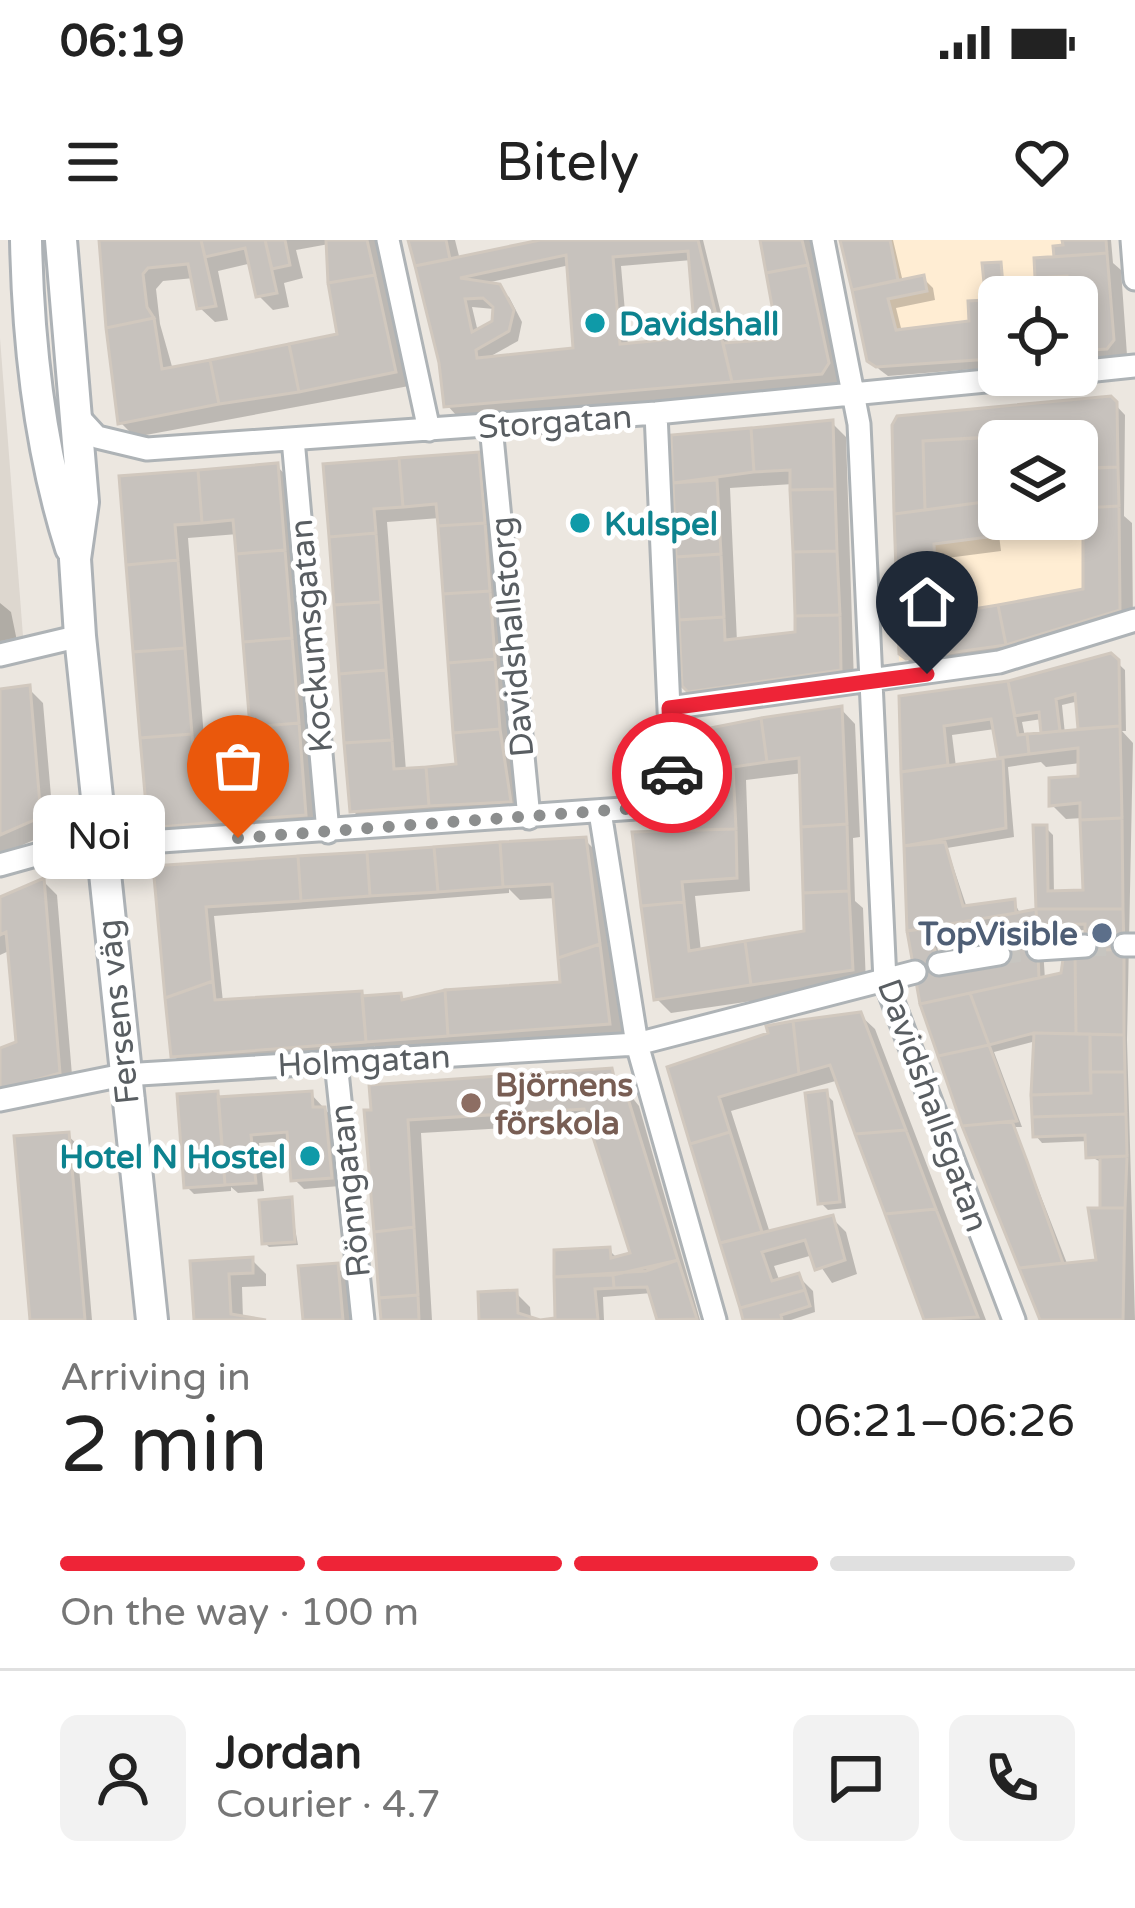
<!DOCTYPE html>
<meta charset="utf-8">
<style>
body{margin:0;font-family:"Varela Round",sans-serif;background:#f2f2f2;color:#222;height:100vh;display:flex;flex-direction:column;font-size:45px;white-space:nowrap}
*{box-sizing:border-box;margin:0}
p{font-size:39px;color:#767676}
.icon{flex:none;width:66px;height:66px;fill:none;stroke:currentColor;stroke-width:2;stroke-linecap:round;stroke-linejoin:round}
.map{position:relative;height:1080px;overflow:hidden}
.sheet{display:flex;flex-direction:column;background:#fff;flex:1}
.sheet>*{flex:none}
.tools{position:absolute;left:978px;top:36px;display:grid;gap:24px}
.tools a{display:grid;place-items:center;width:120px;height:120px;border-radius:18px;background:#fff;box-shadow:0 6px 18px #0003;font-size:60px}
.pin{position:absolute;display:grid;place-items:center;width:102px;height:102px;color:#fff;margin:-123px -51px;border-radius:50% 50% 50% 0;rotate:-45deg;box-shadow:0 0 12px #0007}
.pin .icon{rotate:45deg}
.courier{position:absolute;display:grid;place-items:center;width:120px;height:120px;margin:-60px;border:9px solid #ee2437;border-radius:50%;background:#fff;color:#222;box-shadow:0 3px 15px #0007}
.bubble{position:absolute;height:84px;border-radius:18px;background:#fff;box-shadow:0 6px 18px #0003;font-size:39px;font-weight:600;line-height:84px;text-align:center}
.overview em{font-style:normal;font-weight:600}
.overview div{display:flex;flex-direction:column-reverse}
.overview{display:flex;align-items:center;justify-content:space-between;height:204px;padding:0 60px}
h1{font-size:78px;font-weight:600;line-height:90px}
.bar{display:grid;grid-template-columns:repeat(4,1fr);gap:18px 12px;align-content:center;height:144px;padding:0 60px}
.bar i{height:15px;border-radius:9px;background:#e0e0e0}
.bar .on{background:#ee2437}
.bar p{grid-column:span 4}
.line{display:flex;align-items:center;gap:30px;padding:0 60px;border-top:3px solid #e0e0e0}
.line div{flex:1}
.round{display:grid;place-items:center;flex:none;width:126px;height:126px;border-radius:18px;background:#f2f2f2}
.status{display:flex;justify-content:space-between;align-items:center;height:84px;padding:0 60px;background:#fff;direction:ltr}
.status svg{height:33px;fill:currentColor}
header{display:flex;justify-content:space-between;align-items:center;height:156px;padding:0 60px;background:#fff;font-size:54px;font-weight:600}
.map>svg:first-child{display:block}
.commercial{fill:#ffedd3;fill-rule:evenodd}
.education{fill:#ddd7cf}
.shadow{fill:#0003;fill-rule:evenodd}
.building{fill:#c7c2bd;stroke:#d1c8be;stroke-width:3;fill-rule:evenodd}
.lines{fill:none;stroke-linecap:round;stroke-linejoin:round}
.street-tunnel{stroke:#c7c5c0;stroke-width:21;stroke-dasharray:21 10;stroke-linecap:butt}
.street-casing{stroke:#aeb3b6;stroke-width:27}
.secondary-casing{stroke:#adb2b6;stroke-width:36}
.street{stroke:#fff;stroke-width:21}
.secondary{stroke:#fff;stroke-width:30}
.done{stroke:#8c8e8e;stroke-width:12;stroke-dasharray:0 21.6}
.route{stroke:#ee2437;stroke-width:15}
.culture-dot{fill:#0f9aa8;stroke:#fff;stroke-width:4.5}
.service-dot{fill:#5c6f8a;stroke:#fff;stroke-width:4.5}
.education-dot{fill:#8d6e63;stroke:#fff;stroke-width:4.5}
.labels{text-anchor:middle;stroke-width:10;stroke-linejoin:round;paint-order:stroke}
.culture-label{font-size:33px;font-weight:bold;fill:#0d838f;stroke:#fff;text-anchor:start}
.street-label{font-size:33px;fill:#595e62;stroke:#fff}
.service-label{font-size:33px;font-weight:bold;fill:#4e5e75;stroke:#fff;text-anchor:end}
.education-label{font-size:33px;font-weight:bold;fill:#785e54;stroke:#fff;text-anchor:start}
</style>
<div class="status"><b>06:19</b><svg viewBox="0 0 49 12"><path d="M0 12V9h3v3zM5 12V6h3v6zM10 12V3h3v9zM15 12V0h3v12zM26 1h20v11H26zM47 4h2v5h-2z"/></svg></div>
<header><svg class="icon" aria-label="menu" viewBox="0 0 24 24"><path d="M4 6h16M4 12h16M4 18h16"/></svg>Bitely<svg class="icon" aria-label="heart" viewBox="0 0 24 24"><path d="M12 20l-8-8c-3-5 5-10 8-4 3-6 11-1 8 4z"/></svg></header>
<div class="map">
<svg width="1135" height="1080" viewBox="0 0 1135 1080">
<rect width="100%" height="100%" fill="#ece7e0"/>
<path class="commercial" d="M840 0H1106L1114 100 1107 109 1077 112V57H999V118L876 127 867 121Z
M1111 156 1117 162 1120 370 1006 405 899 421 892 185 897 176ZM999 201H1077V279H999Z"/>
<path class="education" d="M0 98 23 396 0 401Z"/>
<path class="shadow" d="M103 0H376L409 146 135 197 121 183ZM329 4 341 96 173 130 160 84 156 49 163 41 194 38 200 68 215 82 228 80 218 31 252 23 259 56 273 70 289 67 284 43 303 38 296 10Z
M411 0H455L460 20 554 0H703L729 106 781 102 763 0H812L842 139 837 147 456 175 447 165 442 122ZM692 20 698 99 628 106 621 26ZM570 25 576 111 482 121 518 101 522 82 509 57 486 43ZM472 67 494 69 496 82 478 92Z
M844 0H893L903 42 923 38 933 48 935 60 896 68 902 92 973 84 984 66 999 83V127L888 136 880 130 870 120Z
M1065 0H1111L1113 23 1121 30 1127 115 1121 123 1077 126V57H1071V50L1052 51 1038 37 1066 8Z
M1000 25 1007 57 993 63 988 58Z
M1110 159 1125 175 1124 276 1132 283 1133 384 916 428 901 413 895 186ZM999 201H1077V230L1086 239V352L950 376 947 318 1001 311 998 287 1064 281 999 279Z
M832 183 846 197 854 443 705 465 685 445 674 198ZM793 244 798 394 737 402 730 248Z
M478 215 492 229 513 502 509 503 519 570 367 585 353 571 327 226ZM440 278 459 527 406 531 387 282Z
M277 226 291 241 319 588 165 601 151 587 122 239ZM238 294 257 531 207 535 188 298Z
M0 363 11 372 17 401 0 412Z
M1110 416 1125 430 1126 491H1122L1133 503 1127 800 1135 1080H1043L965 884 910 691 902 458 1009 444ZM1079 461 1085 492 1065 494 1062 465ZM1042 479 1048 495 1025 497 1022 482ZM995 489 1004 521 956 527 952 495ZM1041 522 1046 527 1081 523V539L1052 565 1066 579 1083 578 1086 652 1054 654 1053 595 1046 588 1039 672 1021 675 1014 662 967 668 947 608 1014 597 1008 527ZM999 683 1003 728 946 736 933 694ZM1088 690V714L1064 735 1045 740 1042 691ZM1036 801V896L1042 903 1089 901V916L1103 923 1099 1022 1068 1026 1014 887H1022L994 812Z
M29 449 43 463 54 591 0 615V454Z
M841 469 855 484 860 597 853 598 855 661 863 668 866 744 671 773 656 758 636 595 693 593 688 494ZM803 533 808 693 701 712 695 656 750 651 746 540Z
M585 600 599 614 623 797 383 815 374 806V811L183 825 174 816 156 629ZM509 649 520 660 556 658 564 745 406 762 400 756 365 759 361 754 223 762 214 676 509 653Z
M43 641 57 655 73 847 0 872V811L20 804 11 710 0 715V661Z
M860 775 875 789 986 1080H927L839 840 731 871 770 993 832 978 846 992 857 1034 832 1043 813 1015 774 1026 780 1042 799 1037 813 1051 815 1072 791 1080H746L670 829Z
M611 831 639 866 700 1080H660L652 1053 603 1057 604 1080H558L557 1013 609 1010 618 1019 634 1015 592 883 421 893 432 1080H384L367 873Z
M217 854 222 860 311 854 334 879 340 946 304 949 294 939 291 901 259 903 264 951 238 953 231 947V951L194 954 187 947Z
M826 854 833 861 846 968 828 970 821 963Z
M67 895 77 904 92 1080H34Z
M290 960 298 1005 269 1007 265 1003Z
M252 1020 266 1034V1046L242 1047 243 1079 249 1080H197L193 1024Z
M336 1026 351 1041 354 1080H306Z
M516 1053 530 1067 531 1078 545 1080H481Z"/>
<path class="building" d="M201 0 216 66 197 69 188 24 148 28 143 34 147 67 154 78 106 88 99 0Z
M201 0H265L277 53 256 57 245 8 205 17Z
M265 0H285L290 25 272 29Z
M326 0H367L375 35 328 43Z
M408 0H446L450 19 415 26Z
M540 0H698L732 142 444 167 439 123 415 26ZM688 11 695 97 620 104 613 17ZM566 15 573 108 477 118 476 110 509 91 514 70 500 44 460 38ZM483 58 493 67 492 81 472 92 465 59Z
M760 0H802L808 25 766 33Z
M840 0H890L898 40 852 50Z
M1062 0H1106L1107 13 1054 17 1053 6 1063 5Z
M1107 13 1114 100 1107 109 1077 111V57H1068L1067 36 1035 38 1034 18Z
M1001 22 1004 57 986 63 982 23Z
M808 25 829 123 822 134 732 142 723 103 778 99 766 33Z
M375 35 396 132 299 152 289 104 337 94 328 43Z
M924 35 927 51 888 59 896 90 969 81 968 61 985 60 990 119 876 127 867 121 852 50Z
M154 78 162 129 210 120 219 164 118 184 106 88Z
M999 80V118L990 119 987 81Z
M289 104 299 152 219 164 210 120Z
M1111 156 1117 162 1118 227 1077 229 1072 193 923 201 925 270 894 274 892 185 897 176Z
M833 180 835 249 790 250V230L754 232 751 188Z
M751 188 754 232 673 243 671 195Z
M1041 194V201H999V278L986 279 984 262 925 270 923 201Z
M479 212 485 283 438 286 436 264 403 267 399 218Z
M399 218 403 267 374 269 376 293 329 297 323 224Z
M278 223 285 310 236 314 233 280 202 283 198 230Z
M1118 227 1119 266 1083 268V228Z
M198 230 202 283 175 285 178 320 126 325 119 236Z
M717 240 721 314 676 317 673 243Z
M835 249 837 311 793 312 790 250Z
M984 262 988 297 934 304 937 375 998 365 1006 405 906 419 899 414 894 274Z
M1119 266 1120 370 1006 405 998 365 1083 349V268Z
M485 283 490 351 443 354 438 286Z
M376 293 381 362 334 365 329 297Z
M285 310 292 398 243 402 236 314Z
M837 311 840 375 795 376 793 312Z
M721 314 724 377 679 380 676 317Z
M178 320 185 408 133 412 126 325Z
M490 351 495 419 448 423 443 354Z
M381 362 386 430 339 434 334 365Z
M840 375 841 430 688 452 682 446 679 380 724 377 725 400 795 392V376Z
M292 398 299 483 250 487 243 402Z
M185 408 192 494 140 498 133 412Z
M1111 413 1119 420 1120 486 1078 489 1075 454 1056 459 1060 491 1041 493 1039 472 1015 476 1008 441Z
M495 419 500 489 453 493 448 423Z
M386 430 392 500 344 503 339 434Z
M1008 441 1018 495 1027 494 1029 514 998 518 991 479 944 486 948 525 901 532 899 456Z
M30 445 41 577 0 595V449Z
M842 466 847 584 801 587 799 518 767 522 761 478Z
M761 478 767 522 733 527 736 589 690 590 685 493Z
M299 483 306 575 230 581 226 531 254 528 250 487Z
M1120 486 1122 578 1080 580V563L1049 566V538L1078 536V508L1029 514 1027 494Z
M500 489 511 562 429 566 426 527 456 524 453 493Z
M192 494 195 533 226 531 230 581 148 588 140 498Z
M392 500 394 529 426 527 429 566 350 572 344 503Z
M1003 518 1006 588 904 606 901 532Z
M1122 578 1123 669H1036L1033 585H1047L1048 651 1083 650 1080 580Z
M847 584 849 651 803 653 801 587Z
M736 589 737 638 682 642 684 662 641 666 632 592Z
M586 597 600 704 558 718 552 644 503 647 500 602Z
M500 602 503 647 438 652 434 607Z
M945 602 963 666 1015 659 1016 673 907 691 904 606Z
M434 607 438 652 370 656 367 612Z
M367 612 370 656 301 661 298 616Z
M298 616 301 661 206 667 213 741 165 758 153 626Z
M44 638 60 833 0 850V808L16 802 6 692 0 695V657Z
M849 651 853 730 751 745 745 701 804 691 803 653Z
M684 662 689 711 745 701 751 745 654 760 641 666Z
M1036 669 1039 738 920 764 907 691 928 688 942 734 1000 726 995 677Z
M1036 669H1123L1124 709 1085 711V684L1037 685Z
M600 704 610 784 448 796 445 750 560 742 558 718Z
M1124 709V795L1076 794 1075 711Z
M1075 711 1076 794 1034 793 989 805 970 753 1061 733 1064 712Z
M213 741 215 760 362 751 366 802 171 817 165 758Z
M445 750 448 796 366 802 362 756 401 753 402 760Z
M970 753 989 805 938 816 920 764Z
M861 772 906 890 855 894 830 825 799 834 793 781Z
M793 781 799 834 719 857 730 892 690 904 667 827 768 793 766 786Z
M1034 793 1090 794 1091 853 1031 855Z
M1090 794 1124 795 1125 832H1090Z
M989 805 1017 881 962 886 938 816Z
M612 828 617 850 625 849 678 1020 646 1031 554 1037V1010L610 1007 611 1018 630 1013 584 869 408 880 414 987 374 992 364 870H371L369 845Z
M1090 832H1125L1126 874 1032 877 1031 855 1091 853Z
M827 850 840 962 818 964 805 853Z
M218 851 225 945 184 948 177 854Z
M312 851 313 867H325L332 938 291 941 287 892 251 895 256 943 225 945 218 857Z
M1126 874 1127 916 1086 918 1085 895 1033 897 1032 877Z
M1012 881 1027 921 1063 1023 1019 1028 962 886Z
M906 890 936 969 885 974 855 894Z
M69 892 85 1080H30L14 896Z
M730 892 762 992 720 1003 690 904Z
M1127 916 1125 968H1100V917Z
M292 957 295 1002 262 1004 259 960Z
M1088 968H1125L1123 1080H1040L1019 1028 1096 1020Z
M936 969 978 1077 924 1080 885 974Z
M833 975 845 1020 815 1030 805 1000 762 1012 772 1041 799 1033 805 1050 740 1068 720 1003Z
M414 987 418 1055 379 1058 374 992Z
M253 1017V1033L229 1034 231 1074 266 1080H194L190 1021Z
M678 1020 697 1079 657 1080 647 1047 614 1048 613 1035Z
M338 1023 343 1080H303L298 1026Z
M613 1035 614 1048 595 1049 598 1080H540L555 1078 554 1037Z
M517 1050 518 1073 540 1080H479L478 1052Z
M805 1050 810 1066 781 1075 782 1080H743L740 1068Z
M418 1055 419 1080H381L379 1058Z"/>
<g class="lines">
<path class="street-tunnel" d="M1085 706 1124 705
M999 714 1038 709"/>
<defs>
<path id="street" d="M388 0 429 190
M823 0 859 184 885 741 1014 1080
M1132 0 1135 39
M1077 132 1135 126
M75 173 97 197 147 209 656 173 1048 135
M491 186 529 578
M293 199 328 592
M0 415 80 396
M669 468 999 422 1135 380
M600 572 637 804 715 1080
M0 625 61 608 665 566 673 560 656 173
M1124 705H1135
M1038 709 1085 706
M939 724 999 714
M336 822 363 1080
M0 860 123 835 637 804 915 732"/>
<path id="secondary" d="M26 0C28 102 40 211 71 308
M61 0 83 262 75 319 80 396 152 1080"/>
</defs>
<use href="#street" class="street-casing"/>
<use href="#secondary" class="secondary-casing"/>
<use href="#street" class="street"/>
<use href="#secondary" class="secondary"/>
</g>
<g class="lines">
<path class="done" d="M238 598 665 566 673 560 672 533"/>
<path class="route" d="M672 533 669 468 927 434"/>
</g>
<g class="culture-dot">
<circle cx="595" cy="83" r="12"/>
<circle cx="580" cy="283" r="12"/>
<circle cx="310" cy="916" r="12"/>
</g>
<circle class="service-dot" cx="1102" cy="693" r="12"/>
<circle class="education-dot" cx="471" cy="863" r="12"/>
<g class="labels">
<g class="culture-label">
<text x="619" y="95">Davidshall</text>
<text x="604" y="295">Kulspel</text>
<text x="286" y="928" text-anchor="end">Hotel N Hostel</text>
</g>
<g class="street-label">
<text transform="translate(555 181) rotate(-4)" y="12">Storgatan</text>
<text transform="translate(310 396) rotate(-95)" y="12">Kockumsgatan</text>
<text transform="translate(511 397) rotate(-95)" y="12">Davidshallstorg</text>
<text transform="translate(117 772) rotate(-96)" y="12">Fersens väg</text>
<text transform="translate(364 820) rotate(-3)" y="12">Holmgatan</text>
<text transform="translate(934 865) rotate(70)" y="12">Davidshallsgatan</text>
<text transform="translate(349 951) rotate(-96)" y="12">Rönngatan</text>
</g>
<g class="service-label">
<text x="1078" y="705">TopVisible</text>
</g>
<g class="education-label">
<text x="495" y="856">Björnens<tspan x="495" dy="38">förskola</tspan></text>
</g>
</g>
</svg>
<div class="tools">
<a><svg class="icon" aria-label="locate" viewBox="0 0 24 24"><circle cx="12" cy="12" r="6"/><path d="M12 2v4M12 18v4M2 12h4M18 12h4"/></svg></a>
<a><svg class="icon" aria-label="layers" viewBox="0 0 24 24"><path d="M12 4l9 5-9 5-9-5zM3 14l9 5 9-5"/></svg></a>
</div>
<div class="pin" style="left:238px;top:598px;background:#ea580c"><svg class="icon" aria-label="bag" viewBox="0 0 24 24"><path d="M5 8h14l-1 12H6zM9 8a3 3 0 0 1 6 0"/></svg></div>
<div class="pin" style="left:927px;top:434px;background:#1f2937"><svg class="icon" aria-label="home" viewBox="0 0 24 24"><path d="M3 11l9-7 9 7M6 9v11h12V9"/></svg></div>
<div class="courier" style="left:672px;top:533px"><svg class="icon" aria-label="car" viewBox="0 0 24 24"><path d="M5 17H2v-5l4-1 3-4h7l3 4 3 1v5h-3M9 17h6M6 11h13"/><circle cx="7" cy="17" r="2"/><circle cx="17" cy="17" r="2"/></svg></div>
<div class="bubble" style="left:33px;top:555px;width:132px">Noi</div>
</div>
<section class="sheet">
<div class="overview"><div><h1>2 min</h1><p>Arriving in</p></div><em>06:21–06:26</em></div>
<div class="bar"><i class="on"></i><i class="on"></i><i class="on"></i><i></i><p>On the way · 100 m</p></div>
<div class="line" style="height:216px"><a class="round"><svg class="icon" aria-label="person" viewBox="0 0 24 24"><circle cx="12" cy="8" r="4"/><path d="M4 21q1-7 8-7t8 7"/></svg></a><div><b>Jordan</b><p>Courier · 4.7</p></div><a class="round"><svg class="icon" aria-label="chat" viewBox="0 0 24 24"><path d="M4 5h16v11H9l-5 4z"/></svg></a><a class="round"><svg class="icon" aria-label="phone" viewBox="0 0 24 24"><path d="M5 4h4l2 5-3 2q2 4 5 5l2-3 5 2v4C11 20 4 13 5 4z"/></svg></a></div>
</section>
